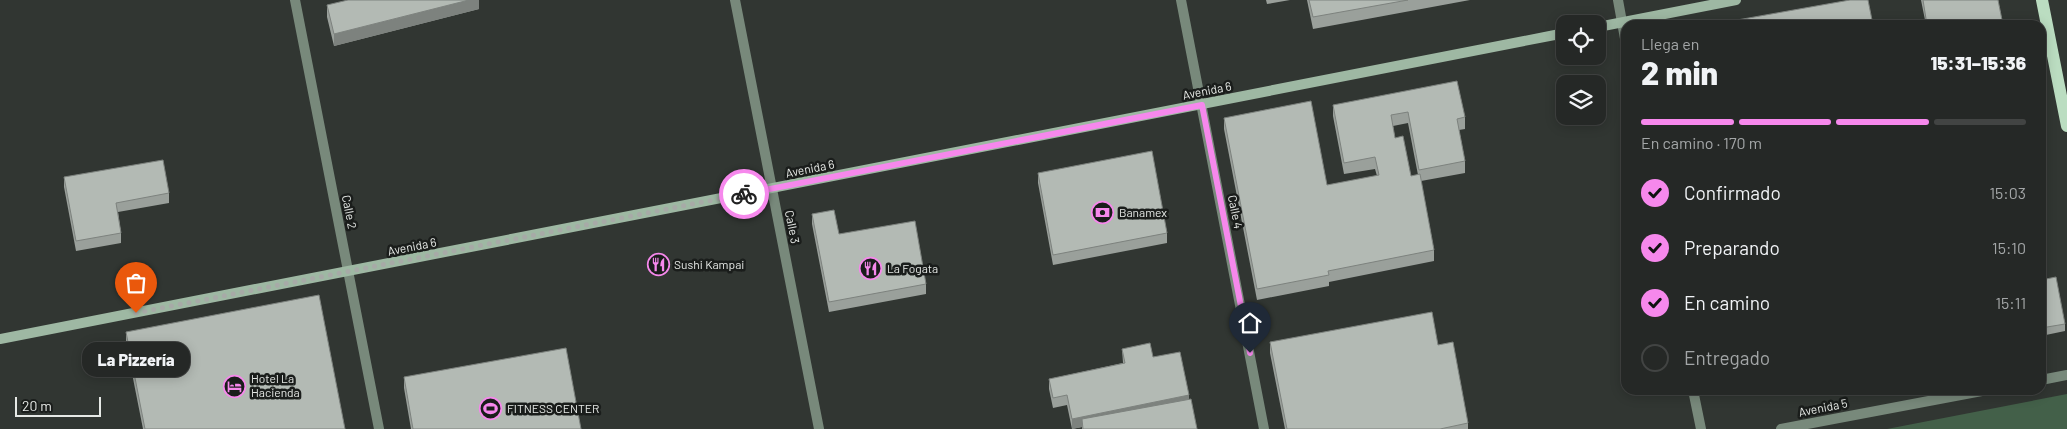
<!DOCTYPE html>
<html lang="es">
<meta charset="utf-8">
<style>
body{margin:0;font-family:Barlow,sans-serif;background:#313432;color:#f1f3f6;height:100vh;display:flex;flex-direction:column;font-size:19px;white-space:nowrap}
*{box-sizing:border-box;margin:0}
p{font-size:16px;color:#a3a6a7}
.icon{flex:none;width:28px;height:28px;fill:none;stroke:currentColor;stroke-width:2;stroke-linecap:round;stroke-linejoin:round}
.map{position:relative;flex:1;overflow:hidden}
.sheet{position:absolute;left:1621px;top:20px;width:425px;height:375px;display:flex;flex-direction:column;background:#252826;border-radius:15px;box-shadow:0 2px 12px #0003,0 0 0 1px #424443}
.sheet>*{flex:none}
.buttons{position:absolute;left:1556px;top:15px;display:grid;gap:10px}
.buttons a{display:grid;place-items:center;width:50px;height:50px;border-radius:10px;background:#252826;box-shadow:0 2px 12px #0003,0 0 0 1px #424443;font-size:25px}
.scale{position:absolute;left:15px;bottom:12px;width:86px;box-sizing:border-box;padding-left:5px;border:2px solid #e6e9e6;border-top:0;font-size:14px;line-height:18px;white-space:nowrap;color:#e6e9e6;-webkit-text-stroke:4px #1a1d1b;paint-order:stroke}
.pin{position:absolute;display:grid;place-items:center;width:42px;height:42px;color:#fff;margin:-51px -21px;border-radius:50% 50% 50% 0;rotate:-45deg;box-shadow:0 0 5px #0007}
.pin .icon{rotate:45deg}
.courier{position:absolute;display:grid;place-items:center;width:50px;height:50px;margin:-25px;border:4px solid #f688ec;border-radius:50%;background:#fff;color:#222;box-shadow:0 1px 6px #0007}
.bubble{position:absolute;height:35px;border-radius:15px;background:#252826;box-shadow:0 2px 12px #0003,0 0 0 1px #424443;font-size:16px;font-weight:800;line-height:35px;text-align:center}
.headline em{font-style:normal;font-weight:800}
.headline div{display:flex;flex-direction:column-reverse}
.headline{display:flex;align-items:center;justify-content:space-between;height:85px;padding:0 20px}
h1{font-size:32px;font-weight:800;line-height:38px}
.bar{display:grid;grid-template-columns:repeat(4,1fr);gap:8px 5px;align-content:center;height:60px;padding:0 20px}
.bar i{height:6px;border-radius:4px;background:#424443}
.bar .on{background:#f688ec}
.bar p{grid-column:span 4}
ol{padding:0 20px;list-style:none}
li{display:flex;align-items:center;gap:15px;height:55px}
li p{margin-inline-start:auto}
li .icon{padding:5px;border-radius:50%;background:#f688ec;color:#111;stroke-width:4}
li:last-child{color:#a3a6a7}
li i{width:28px;height:28px;border:2px solid #424443;border-radius:50%}
.map>svg:first-child{display:block}
.green{fill:#436049}
.lines{fill:none;stroke-linecap:round;stroke-linejoin:round}
.minor{stroke:#78897b;stroke-width:10}
.tertiary{stroke:#78897b;stroke-width:10}
.secondary{stroke:#9eb8a3;stroke-width:10}
.primary{stroke:#bbddc1;stroke-width:12}
.wall{fill:#9aa09b;fill-rule:evenodd}
.shaded-wall{fill:#7d827e}
.building{fill:#b3bab4;stroke:#7d827e}
.done{stroke:#a7aaa7;stroke-width:5;stroke-dasharray:0 9}
.route{stroke:#f688ec;stroke-width:6}
.labels{text-anchor:middle;stroke-width:5;stroke-linejoin:round;paint-order:stroke}
.street-label{font-size:12px;fill:#e6e9e6;stroke:#1a1d1b}
.poi-label{font-size:12px;fill:#e6e9e6;stroke:#1a1d1b;text-anchor:start}
</style>
<div class="map">
<svg width="2067" height="429" viewBox="0 0 2067 429">
<rect width="100%" height="100%" fill="#313632"/>
<path class="green" d="M2067 394V429H1887Z"/>
<g class="lines">
<path class="minor" d="M295 0 379 429
M735 0 819 429
M1181 0 1264 429
M2041 380 2067 375
M1781 429 1987 390"/>
<path class="tertiary" d="M1618 0 1626 44
M1693 390 1701 429"/>
<path class="secondary" d="M1598 27 1736 0
M0 339 1565 33"/>
<path class="primary" d="M2042 0 2067 126"/>
</g>
<path class="wall" d="M479 0V9L334 46 327 17V5Z
M1266 0H1290L1267 4Z
M1307 0H1470L1313 29Z
M1921 0H1998L2003 25H1926Z
M1333 105 1465 117V129L1459 130 1465 161V173L1421 181 1434 250V261L1329 282V286L1257 300 1224 129V118L1327 185 1377 176 1375 169 1344 174 1333 116ZM1408 123 1418 175 1411 176 1395 138 1393 126Z
M1038 173 1167 233V243L1053 265 1038 183Z
M64 177 169 193V203L118 212 121 233V243L76 251 64 187Z
M812 214 839 234 926 284V294L829 312 812 224Z
M2041 280 2065 324V331L2041 336Z
M126 332 345 429H143L126 343Z
M1270 342 1438 345 1468 423V429H1285L1270 353Z
M1122 349 1153 357 1189 399 1197 429H1082V427L1072 429 1067 405 1053 408 1049 389V379L1123 363Z
M404 377 581 429H411L404 388Z
M1741 390H1771L1742 396Z"/>
<path class="shaded-wall" d="M469 0H479V9L334 46V34Z
M1189 395V405L1082 419V427L1072 429V419Z"/>
<path class="building" d="M348 0H469L334 34 327 5Z
M1309 0H1408L1313 17Z
M1850 0H1868L1873 25H1709Z
M1923 0H1998L2003 25H1927Z
M1457 81 1465 117 1457 119 1465 161 1419 170 1408 112 1391 115 1395 138 1403 136 1411 176 1420 174 1434 250 1328 271 1329 275 1257 289 1224 118 1311 101 1327 185 1379 175 1375 157 1344 163 1333 105Z
M1152 151 1167 233 1053 255 1038 173Z
M163 160 169 193 116 203 121 233 76 241 64 177Z
M834 210 839 234 915 221 926 284 829 302 812 214Z
M2056 277 2065 324 2041 328V280Z
M319 295 345 429H145L126 332Z
M1432 312 1438 345 1453 342 1468 423 1440 429H1287L1270 342Z
M1150 343 1153 357 1180 352 1189 395 1072 419 1067 395 1053 398 1049 379 1125 363 1122 349Z
M566 348 581 429H413L404 377Z
M1191 399 1197 429H1083L1082 419Z"/>
<g class="lines">
<path class="done" d="M136 313 744 194"/>
<path class="route" d="M744 194 1202 105 1250 353"/>
</g>
<defs>
<symbol id="bank-ring" viewBox="-11 -11 22 22"><circle r="9.5" fill="#1a1d1b" stroke="#f688ec" stroke-width="1.5"/><path d="M-6-4H6V4H-6ZM0-2.3a2.3 2.3 0 1 0 0 4.6a2.3 2.3 0 1 0 0-4.6Z" fill="#f688ec"/></symbol>
<symbol id="restaurant-ring" viewBox="-11 -11 22 22"><circle r="9.5" fill="#1a1d1b" stroke="#f688ec" stroke-width="1.5"/><path d="M-5-6h1v4h1v-4h1v4h1v-4h1v5L-1.5 .5V6h-2V.5L-5-1ZM5-6V6H3V1.5H1.5Q1.5-4 5-6Z" fill="#f688ec"/></symbol>
<symbol id="hotel-ring" viewBox="-11 -11 22 22"><circle r="9.5" fill="#1a1d1b" stroke="#f688ec" stroke-width="1.5"/><path d="M-6-4.5h1.5V1H6V5H4.5V3h-9V5H-6ZM-4 0a1.8 1.8 0 1 1 3.6 0ZM.5 0V-2.5h3Q6-2.5 6 0Z" fill="#f688ec"/></symbol>
<symbol id="stadium-ring" viewBox="-11 -11 22 22"><circle r="9.5" fill="#1a1d1b" stroke="#f688ec" stroke-width="1.5"/><path d="M0-5a6.5 5 0 1 0 0 10a6.5 5 0 1 0 0-10ZM-3.5-1.8h7v3.6h-7Z" fill="#f688ec"/></symbol>
</defs>
<g fill-rule="evenodd">
<use href="#bank-ring" x="1090" y="200" width="25" height="25"/>
<use href="#restaurant-ring" x="646" y="252" width="25" height="25"/>
<use href="#restaurant-ring" x="858" y="256" width="25" height="25"/>
<use href="#hotel-ring" x="222" y="374" width="25" height="25"/>
<use href="#stadium-ring" x="478" y="396" width="25" height="25"/>
</g>
<g class="labels">
<g class="street-label">
<text transform="translate(1207 91) rotate(-11)" y="4">Avenida 6</text>
<text transform="translate(810 169) rotate(-11)" y="4">Avenida 6</text>
<text transform="translate(349 212) rotate(79)" y="4">Calle 2</text>
<text transform="translate(1235 212) rotate(79)" y="4">Calle 4</text>
<text transform="translate(792 227) rotate(79)" y="4">Calle 3</text>
<text transform="translate(412 247) rotate(-11)" y="4">Avenida 6</text>
<text transform="translate(1823 408) rotate(-11)" y="4">Avenida 5</text>
</g>
<g class="poi-label">
<text x="1119" y="217">Banamex</text>
<text x="674" y="269">Sushi Kampai</text>
<text x="887" y="273">La Fogata</text>
<text x="251" y="383">Hotel La<tspan x="251" dy="14">Hacienda</tspan></text>
<text x="507" y="413">FITNESS CENTER</text>
</g>
</g>
</svg>
<div class="buttons">
<a><svg class="icon" aria-label="locate" viewBox="0 0 24 24"><circle cx="12" cy="12" r="6"/><path d="M12 2v4M12 18v4M2 12h4M18 12h4"/></svg></a>
<a><svg class="icon" aria-label="layers" viewBox="0 0 24 24"><path d="M12 4l9 5-9 5-9-5zM3 14l9 5 9-5"/></svg></a>
</div>
<div class="scale">20 m</div>
<div class="pin" style="left:136px;top:313px;background:#ea580c"><svg class="icon" aria-label="bag" viewBox="0 0 24 24"><path d="M5 8h14l-1 12H6zM9 8a3 3 0 0 1 6 0"/></svg></div>
<div class="pin" style="left:1250px;top:353px;background:#1f2937"><svg class="icon" aria-label="home" viewBox="0 0 24 24"><path d="M3 11l9-7 9 7M6 9v11h12V9"/></svg></div>
<div class="courier" style="left:744px;top:194px"><svg class="icon" aria-label="bike" viewBox="0 0 24 24"><circle cx="6" cy="16" r="4"/><circle cx="18" cy="16" r="4"/><path d="M6 16l4-8h5l3 8M10 8l3 8H6M13 5h3"/></svg></div>
<div class="bubble" style="left:82px;top:342px;width:108px">La Pizzería</div>
<section class="sheet">
<div class="headline"><div><h1>2 min</h1><p>Llega en</p></div><em>15:31–15:36</em></div>
<div class="bar"><i class="on"></i><i class="on"></i><i class="on"></i><i></i><p>En camino · 170 m</p></div>
<ol>
<li><svg class="icon" aria-label="check" viewBox="0 0 24 24"><path d="M5 12l5 5 9-10"/></svg>Confirmado<p>15:03</p></li>
<li><svg class="icon" aria-label="check" viewBox="0 0 24 24"><path d="M5 12l5 5 9-10"/></svg>Preparando<p>15:10</p></li>
<li><svg class="icon" aria-label="check" viewBox="0 0 24 24"><path d="M5 12l5 5 9-10"/></svg>En camino<p>15:11</p></li>
<li><i></i>Entregado</li>
</ol>
</section>
</div>
